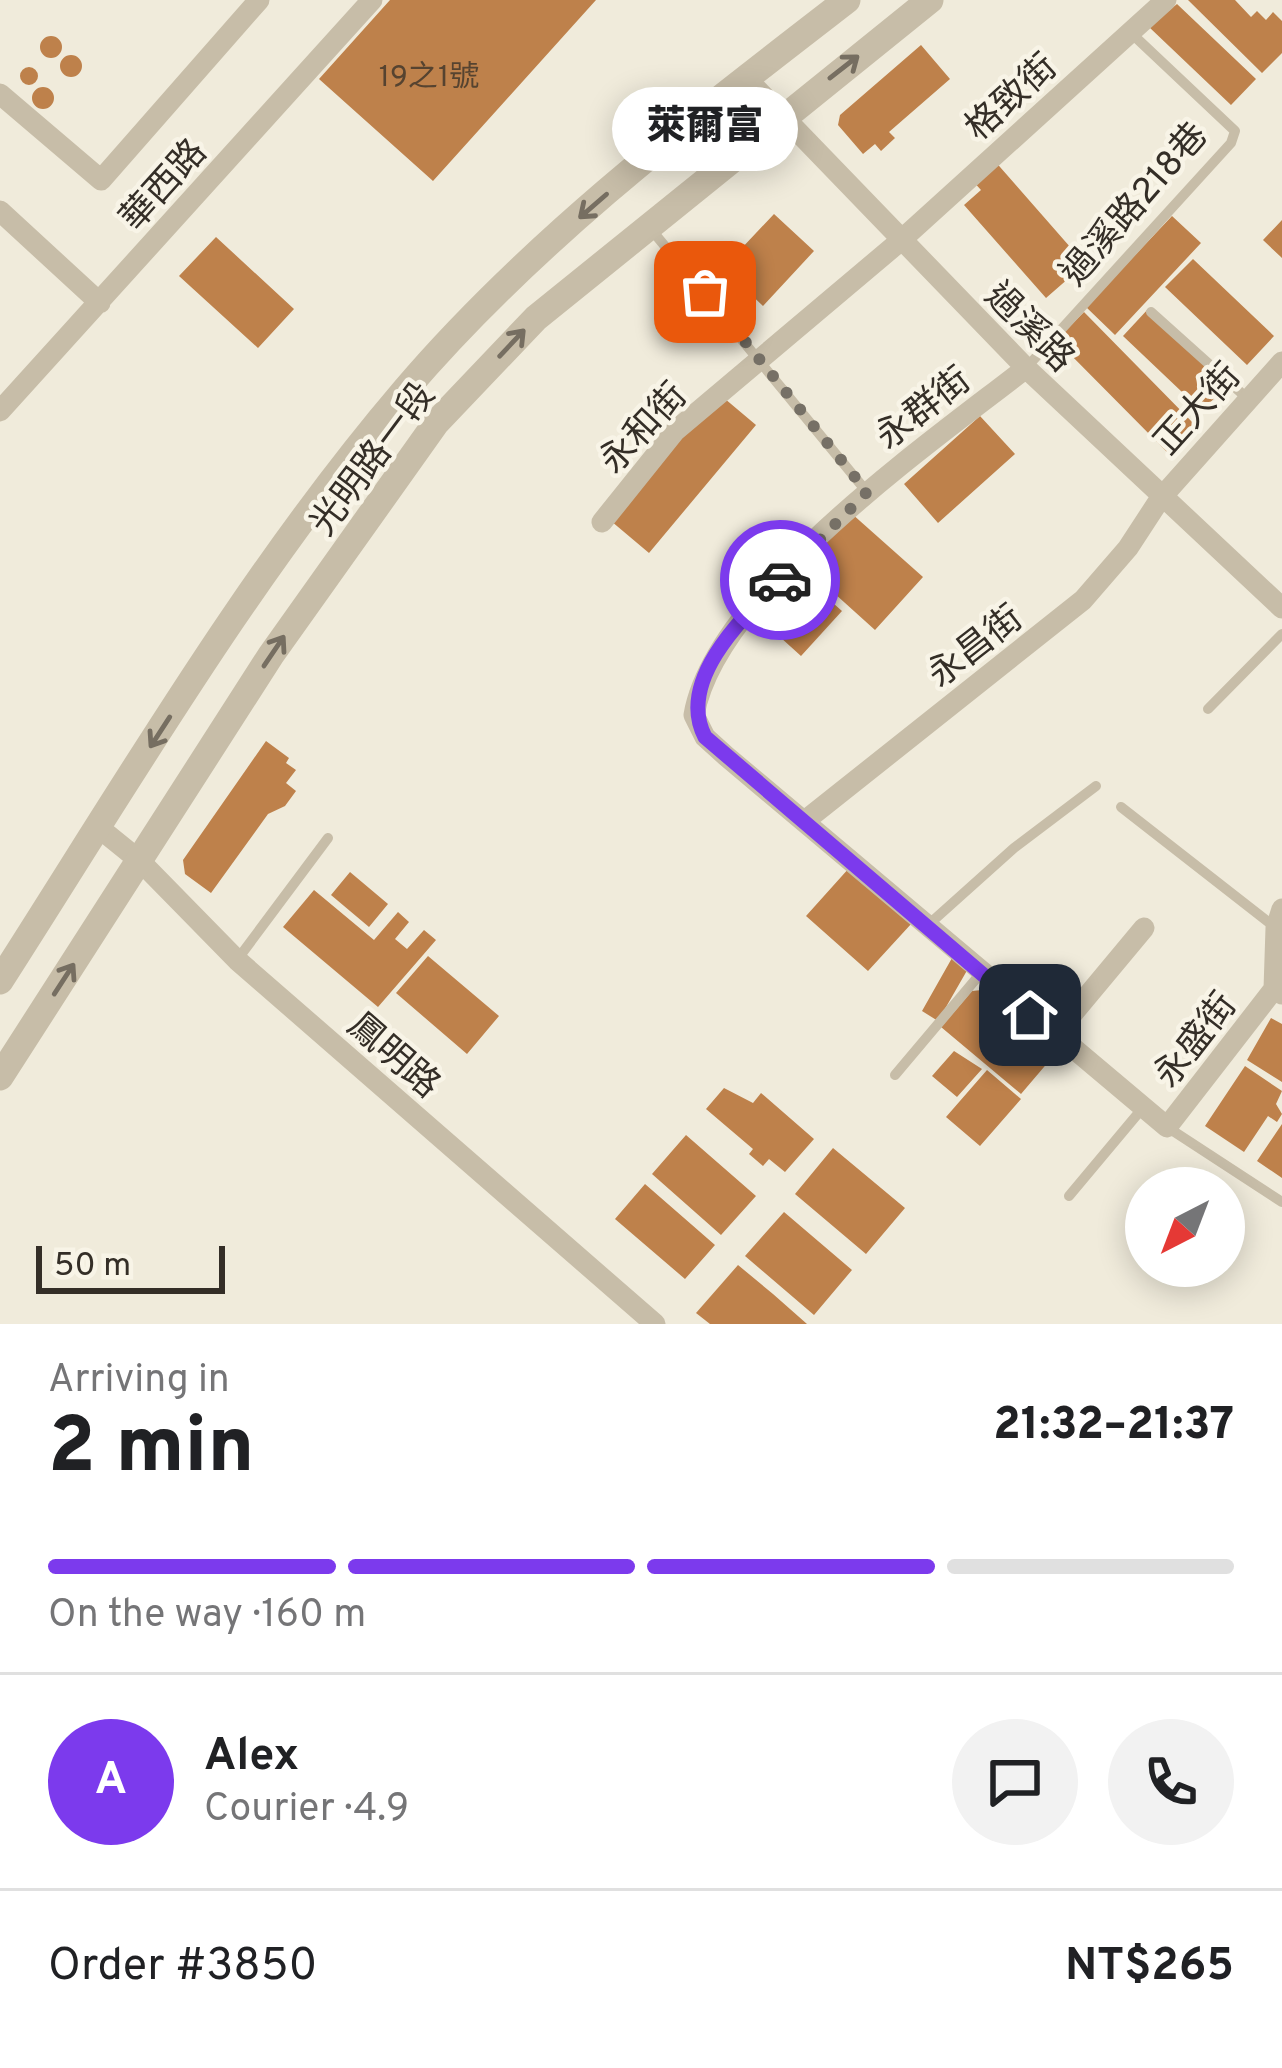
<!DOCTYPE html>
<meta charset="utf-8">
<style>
body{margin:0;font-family:Overpass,"Noto Sans TC",sans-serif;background:#f2f2f2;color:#202124;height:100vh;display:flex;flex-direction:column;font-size:45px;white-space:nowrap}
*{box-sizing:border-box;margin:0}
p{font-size:39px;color:#757577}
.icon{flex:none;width:66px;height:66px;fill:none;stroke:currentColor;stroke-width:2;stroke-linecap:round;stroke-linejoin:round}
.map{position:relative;height:1324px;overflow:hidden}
.drawer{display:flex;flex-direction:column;background:#fff;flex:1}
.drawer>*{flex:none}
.needle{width:78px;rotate:222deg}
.buttons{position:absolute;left:1125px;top:1167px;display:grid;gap:24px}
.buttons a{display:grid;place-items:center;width:120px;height:120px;border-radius:50%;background:#fff;box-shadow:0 6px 30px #0003;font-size:60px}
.scale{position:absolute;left:36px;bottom:30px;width:189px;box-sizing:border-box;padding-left:12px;border:6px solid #342e27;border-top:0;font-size:33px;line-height:42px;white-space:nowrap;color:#342e27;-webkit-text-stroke:9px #f8f4e7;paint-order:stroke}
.pin{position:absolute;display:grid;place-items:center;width:102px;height:102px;color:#fff;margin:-51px;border-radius:24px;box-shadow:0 6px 18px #0006}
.courier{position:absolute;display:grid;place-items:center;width:120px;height:120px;margin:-60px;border:9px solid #7c3aed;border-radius:50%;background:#fff;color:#222;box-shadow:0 3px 15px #0007}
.bubble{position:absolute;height:84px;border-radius:42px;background:#fff;box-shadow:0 6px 30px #0003;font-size:39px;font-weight:800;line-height:84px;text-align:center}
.headline em{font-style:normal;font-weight:800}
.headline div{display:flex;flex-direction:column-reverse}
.headline{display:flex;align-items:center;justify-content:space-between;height:204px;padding:0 48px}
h1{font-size:78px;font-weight:800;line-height:90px}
.bar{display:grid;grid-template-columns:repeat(4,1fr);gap:18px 12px;align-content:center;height:144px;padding:0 48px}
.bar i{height:15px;border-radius:9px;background:#e0e0e0}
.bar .on{background:#7c3aed}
.bar p{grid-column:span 4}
.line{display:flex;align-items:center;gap:30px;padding:0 48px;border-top:3px solid #e0e0e0}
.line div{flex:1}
.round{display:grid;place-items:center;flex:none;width:126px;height:126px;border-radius:63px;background:#f2f2f2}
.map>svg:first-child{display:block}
.building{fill:#be814b}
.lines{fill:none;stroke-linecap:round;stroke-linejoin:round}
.service{stroke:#c7bda8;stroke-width:10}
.minor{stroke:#c7bda8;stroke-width:21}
.tertiary{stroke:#c7bda8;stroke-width:27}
.oneway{stroke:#766e61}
.done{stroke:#767066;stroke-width:12;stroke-dasharray:0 21.6}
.route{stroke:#7c3aed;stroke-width:15}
.labels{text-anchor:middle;stroke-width:9;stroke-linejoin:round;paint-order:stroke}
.number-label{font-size:30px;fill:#564330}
.street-label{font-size:36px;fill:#342e27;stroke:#f8f4e7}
</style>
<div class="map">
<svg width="1282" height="1324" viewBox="0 0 1282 1324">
<rect width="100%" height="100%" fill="#f0ebdb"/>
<path class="building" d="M390 0H596L433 181 319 79Z
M1188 0H1235L1251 17 1257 11 1266 20 1273 12 1282 21V53L1262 73Z
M1177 4 1256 79 1231 105 1149 27Z
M40 47a11 11 0 1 1 22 0a11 11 0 1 1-22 0Z
M921 45 950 79 889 132 895 138 881 151 875 144 863 154 838 125 840 115Z
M60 66a11 11 0 1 1 22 0a11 11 0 1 1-22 0Z
M20 76a9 9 0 1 1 18 0a9 9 0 1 1-18 0Z
M32 98a11 11 0 1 1 22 0a11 11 0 1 1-22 0Z
M993 159 1085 264 1046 298 964 205 981 190 971 179Z
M774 214 814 251 763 306 723 268Z
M1172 216 1201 243 1115 335 1086 307Z
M1282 220V258L1263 240Z
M216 237 294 309 258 348 179 276Z
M1193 259 1274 336 1247 365 1165 287Z
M1149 308 1229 383 1202 411 1123 336Z
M1084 312 1195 425 1167 452 1056 340Z
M718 393 756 425 649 553 611 521Z
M980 416 1015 454 938 523 904 484Z
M851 513 923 577 875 630 804 566Z
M798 572 842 611 801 656 758 617Z
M266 741 289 758 286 763 296 770 286 783 296 791 285 806 268 814 211 893 185 874 183 860Z
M850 867 912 923 868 971 806 916Z
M350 872 388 904 369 927 331 895Z
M314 890 374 940 398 912 409 922 395 939 407 949 424 930 436 940 378 1007 283 927Z
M428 956 499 1016 467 1054 396 993Z
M952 958 969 967 938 1021 922 1011Z
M992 989 1061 1047 1021 1094 941 1027 972 991Z
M1271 1018 1282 1024V1082L1247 1060Z
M954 1051 982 1069 957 1097 932 1076Z
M1245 1066 1282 1091 1276 1104 1282 1114 1277 1122 1268 1116 1244 1152 1205 1126Z
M987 1070 1021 1099 980 1146 946 1117Z
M724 1088 753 1103 761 1093 814 1139 785 1172 769 1159 763 1166 749 1154 753 1149 706 1109Z
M1282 1124V1178L1257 1161Z
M686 1135 756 1196 721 1235 652 1174Z
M833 1148 905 1208 866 1254 795 1194Z
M645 1184 715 1245 685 1279 615 1219Z
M784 1212 852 1270 814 1315 745 1256Z
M738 1265 773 1294 807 1324H710L696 1313Z"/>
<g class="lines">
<path class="service" d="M650 228 867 492
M1151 312 1248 399
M1026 368 1231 143 1235 131 1130 32
M1208 709 1282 634
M1121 807 1276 928
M927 926 1014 848 1096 786
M237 960 328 838
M895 1075 981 973
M1167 1127 1282 1202
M1069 1196 1141 1110"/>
<path class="minor" d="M746 78 1026 368 1282 608
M0 94 101 180 259 0
M0 211 100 303
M1026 368C930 443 715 593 694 715L705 737 726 756 1167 1127 1274 989
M0 411 372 0
M602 522 675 431 899 242 1166 0
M806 820 1083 600 1128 548 1160 499 1282 362
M98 827 140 861 237 960 655 1324
M1282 909 1276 928 1274 989 1282 994
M1054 1036 1144 928"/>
<path class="tertiary" d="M0 981C127 783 252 569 405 390 532 241 693 119 847 0
M0 1077 271 655 436 423 536 318 930 0"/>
</g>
<defs><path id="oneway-shaft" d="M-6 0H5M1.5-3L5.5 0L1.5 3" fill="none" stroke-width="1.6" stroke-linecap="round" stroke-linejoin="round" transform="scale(3)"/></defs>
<g class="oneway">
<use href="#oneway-shaft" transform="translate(844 67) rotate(-38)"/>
<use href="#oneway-shaft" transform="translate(593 206) rotate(139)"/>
<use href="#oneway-shaft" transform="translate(512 343) rotate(-47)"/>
<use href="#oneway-shaft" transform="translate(274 651) rotate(-56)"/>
<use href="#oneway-shaft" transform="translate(160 732) rotate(123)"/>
<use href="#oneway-shaft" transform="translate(64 979) rotate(-57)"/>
</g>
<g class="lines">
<path class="done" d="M705 292 867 492 780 580"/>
<path class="route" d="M780 580C742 618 676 681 705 737L1030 1015"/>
</g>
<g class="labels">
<g class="number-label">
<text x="429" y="86">19之1號</text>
</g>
<g class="street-label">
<text transform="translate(1010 96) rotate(-42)" y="13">格致街</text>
<text transform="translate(162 184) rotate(-48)" y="13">華西路</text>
<text transform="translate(1133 203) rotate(-49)" y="13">過溪路218巷</text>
<text transform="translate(1031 326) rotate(45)" y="13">過溪路</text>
<text transform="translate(922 407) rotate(-38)" y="13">永群街</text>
<text transform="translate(1196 408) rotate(-48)" y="13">正大街</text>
<text transform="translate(642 427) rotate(-47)" y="13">永和街</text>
<text transform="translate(371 458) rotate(-53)" y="13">光明路一段</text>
<text transform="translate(974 645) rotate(-38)" y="13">永昌街</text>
<text transform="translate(1194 1039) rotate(-52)" y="13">永盛街</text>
<text transform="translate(395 1054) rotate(41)" y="13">鳳明路</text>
</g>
</g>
</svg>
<div class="buttons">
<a><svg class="needle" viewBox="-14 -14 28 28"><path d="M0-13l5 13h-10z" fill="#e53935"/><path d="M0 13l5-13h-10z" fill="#757577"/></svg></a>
</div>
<div class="scale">50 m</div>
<div class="pin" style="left:705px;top:292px;background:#ea580c"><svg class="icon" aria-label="bag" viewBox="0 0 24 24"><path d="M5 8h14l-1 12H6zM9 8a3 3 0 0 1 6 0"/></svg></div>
<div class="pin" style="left:1030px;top:1015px;background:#1f2937"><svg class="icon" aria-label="home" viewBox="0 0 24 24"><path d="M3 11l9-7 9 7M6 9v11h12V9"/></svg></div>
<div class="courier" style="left:780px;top:580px"><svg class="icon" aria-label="car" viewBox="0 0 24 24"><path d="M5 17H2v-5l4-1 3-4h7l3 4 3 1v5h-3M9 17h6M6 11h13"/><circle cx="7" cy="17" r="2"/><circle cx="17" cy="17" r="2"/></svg></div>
<div class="bubble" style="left:612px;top:87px;width:186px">萊爾富</div>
</div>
<section class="drawer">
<div class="headline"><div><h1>2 min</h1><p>Arriving in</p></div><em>21:32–21:37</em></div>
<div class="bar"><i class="on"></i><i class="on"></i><i class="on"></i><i></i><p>On the way · 160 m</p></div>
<div class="line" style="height:216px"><b class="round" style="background:#7c3aed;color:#fff">A</b><div><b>Alex</b><p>Courier · 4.9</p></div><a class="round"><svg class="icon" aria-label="chat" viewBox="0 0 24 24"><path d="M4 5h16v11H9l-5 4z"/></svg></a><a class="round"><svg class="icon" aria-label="phone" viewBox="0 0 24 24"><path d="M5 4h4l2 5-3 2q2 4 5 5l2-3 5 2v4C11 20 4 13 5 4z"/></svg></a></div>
<div class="line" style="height:156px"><div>Order #3850</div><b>NT$265</b></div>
</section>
